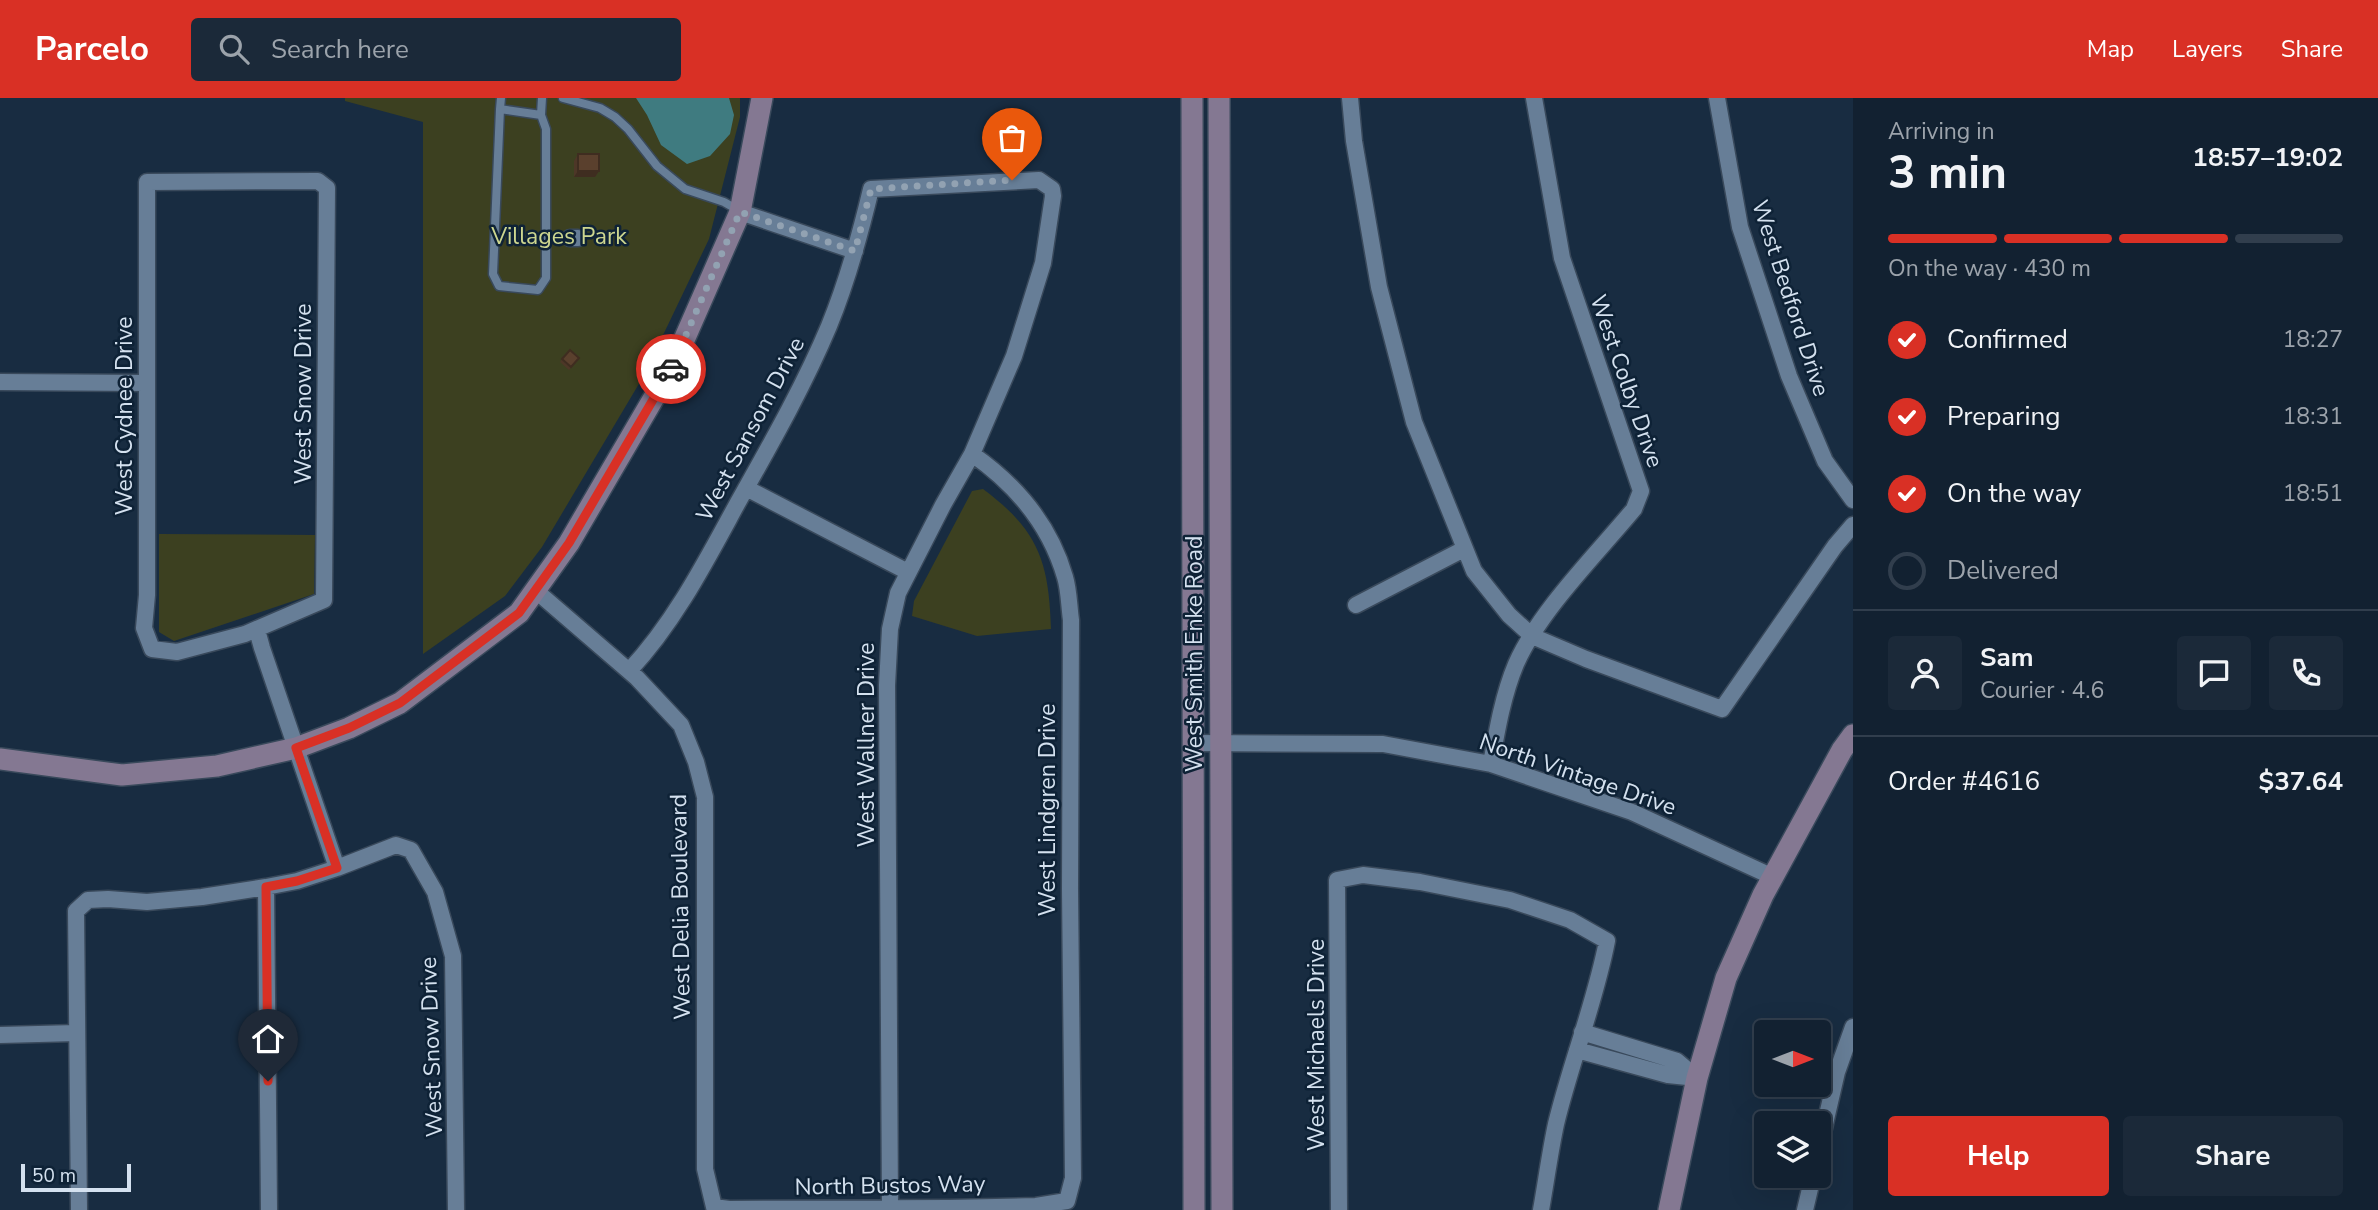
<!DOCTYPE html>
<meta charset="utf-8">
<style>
body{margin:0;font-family:"Nunito Sans",sans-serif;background:#1b2939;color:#f1f3f6;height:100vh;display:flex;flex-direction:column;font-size:26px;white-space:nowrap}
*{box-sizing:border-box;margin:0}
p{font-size:23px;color:#9ca3ab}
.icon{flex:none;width:38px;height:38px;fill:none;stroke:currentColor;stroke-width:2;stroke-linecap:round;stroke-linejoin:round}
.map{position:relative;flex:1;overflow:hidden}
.drawer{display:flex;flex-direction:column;background:#122131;width:525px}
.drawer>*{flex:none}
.needle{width:46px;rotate:90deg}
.controls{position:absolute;left:1754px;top:922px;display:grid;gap:14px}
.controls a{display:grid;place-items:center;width:77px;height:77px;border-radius:7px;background:#122131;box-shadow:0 7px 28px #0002,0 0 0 2px #313e4d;font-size:35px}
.scale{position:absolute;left:21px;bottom:18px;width:110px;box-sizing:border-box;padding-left:7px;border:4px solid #d4e1ef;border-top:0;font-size:19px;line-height:24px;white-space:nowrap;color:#d4e1ef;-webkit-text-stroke:5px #0e2236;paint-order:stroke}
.pin{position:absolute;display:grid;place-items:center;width:60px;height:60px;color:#fff;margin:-72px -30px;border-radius:50% 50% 50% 0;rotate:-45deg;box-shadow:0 0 7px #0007}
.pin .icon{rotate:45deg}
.courier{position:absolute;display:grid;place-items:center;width:70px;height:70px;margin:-35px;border:5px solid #d93025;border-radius:50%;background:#fff;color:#222;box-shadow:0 2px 9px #0007}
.summary em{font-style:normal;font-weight:700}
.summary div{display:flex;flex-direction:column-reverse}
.summary{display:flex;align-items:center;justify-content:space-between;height:119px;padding:0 35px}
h1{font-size:46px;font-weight:700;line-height:52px}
.bar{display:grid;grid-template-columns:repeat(4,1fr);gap:10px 7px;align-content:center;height:84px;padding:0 35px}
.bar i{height:9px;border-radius:5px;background:#313e4d}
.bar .current{background:#d93025}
.bar p{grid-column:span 4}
.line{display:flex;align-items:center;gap:18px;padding:0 35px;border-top:2px solid #313e4d}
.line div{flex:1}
.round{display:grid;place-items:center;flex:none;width:74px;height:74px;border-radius:7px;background:#1b2939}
ol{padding:0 35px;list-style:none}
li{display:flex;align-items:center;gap:21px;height:77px}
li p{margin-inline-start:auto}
li .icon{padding:7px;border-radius:50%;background:#d93025;color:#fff;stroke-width:4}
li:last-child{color:#9ca3ab}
li i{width:38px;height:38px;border:4px solid #313e4d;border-radius:50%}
.primary-button{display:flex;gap:14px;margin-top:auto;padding:14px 35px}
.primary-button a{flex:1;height:80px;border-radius:7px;background:#d93025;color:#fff;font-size:28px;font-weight:700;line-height:80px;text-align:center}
.primary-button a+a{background:#1b2939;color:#f1f3f6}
header{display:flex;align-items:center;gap:42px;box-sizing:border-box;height:98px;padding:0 35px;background:#d93025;color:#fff}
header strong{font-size:33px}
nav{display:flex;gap:38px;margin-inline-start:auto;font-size:24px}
.search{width:490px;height:63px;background:#1b2939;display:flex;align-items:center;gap:18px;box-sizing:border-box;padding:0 24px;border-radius:7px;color:#9ca3ab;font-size:26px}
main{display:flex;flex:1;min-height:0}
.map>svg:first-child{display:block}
.green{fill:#3c4020}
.water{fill:#3f7b80}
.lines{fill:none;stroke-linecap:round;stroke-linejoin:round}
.lane-casing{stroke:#39495b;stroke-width:11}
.street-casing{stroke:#39495b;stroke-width:19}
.secondary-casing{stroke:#39495b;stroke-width:24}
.lane{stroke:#677e97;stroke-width:8}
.street{stroke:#677e97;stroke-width:16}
.secondary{stroke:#847892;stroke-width:21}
.wall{fill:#4d3727}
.shaded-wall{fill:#3f2d20}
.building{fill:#5a402d;stroke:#3f2d20;stroke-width:2}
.done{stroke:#92a2b2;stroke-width:7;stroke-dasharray:0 12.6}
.route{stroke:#d93025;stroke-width:9}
.labels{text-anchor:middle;stroke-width:5;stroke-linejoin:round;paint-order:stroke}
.park-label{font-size:23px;fill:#cdd68f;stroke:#0e2236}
.street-label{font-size:23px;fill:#d4e1ef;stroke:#0e2236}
</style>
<header>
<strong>Parcelo</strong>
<div class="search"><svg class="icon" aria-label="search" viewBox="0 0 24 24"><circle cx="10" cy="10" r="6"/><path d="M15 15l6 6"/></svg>Search here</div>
<nav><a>Map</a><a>Layers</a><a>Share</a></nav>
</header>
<main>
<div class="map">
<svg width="1853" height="1112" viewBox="0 0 1853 1112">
<rect width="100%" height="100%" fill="#182c41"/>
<path class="green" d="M345 0H740V19L709 141 643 279 542 449 505 498 423 556V24L345 3Z
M983 391C1038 432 1049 463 1051 531L977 538 912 518 914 503 972 393Z
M159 436 315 437 314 496 174 543 159 534Z"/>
<path class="water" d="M636 0H729L734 17 730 36 710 58 687 66 661 47 647 17Z"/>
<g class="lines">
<defs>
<path id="lane" d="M501 0 500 11 541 17 542 0
M563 0 600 10 615 19 628 31 657 68 685 91 724 104 738 112
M500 11 493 176 499 188 538 192 546 180V31L541 17"/>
<path id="street" d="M1350 0 1354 43 1379 189 1414 324 1474 473 1509 517 1532 538 1586 561 1722 611 1835 448 1853 427
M1717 0 1740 129 1789 278 1825 363 1853 402
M318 83 327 90 324 502 245 536 177 554 152 551 144 530 147 497V84Z
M740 114 855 153
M570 140H578
M0 284 146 285
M746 390 908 474
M535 492 637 580 681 627 696 664 705 699V1071L714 1109 729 1111 949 1110 1036 1108 1067 1103 1073 1080 1070 791 1071 522C1069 508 1069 492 1065 479 1050 427 1015 386 972 356
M1356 507 1464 451
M257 532 262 550 337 770
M629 573C674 525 705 465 736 408 769 349 803 290 829 228 847 184 860 137 871 91L1039 82 1052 91 1053 98 1043 165 1014 258 972 356 943 407 898 495 890 531 887 587 890 1110
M1193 645 1383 646 1491 666 1632 714 1773 779
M1491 666C1497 632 1503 597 1516 566 1540 512 1596 457 1634 411L1641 393 1562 160 1534 0
M266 789 269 1112
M1582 934 1677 963 1697 980
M0 937 76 935
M1577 952 1668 977 1697 980
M1818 1056 1837 974 1853 929
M79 1112 76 813 88 802 108 801 147 804 202 799 266 789 297 783 337 770 396 747 411 752 435 794 453 858 456 1112
M1339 1112 1337 782 1363 777 1420 784 1510 802 1570 822 1607 843C1595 905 1571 964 1556 1026 1550 1054 1546 1084 1541 1112
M1805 1112 1813 1078"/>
<path id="secondary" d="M1192 0 1194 1112
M1219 0 1222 1112
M0 661 122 677 217 668 296 650 349 630 400 605 519 515 569 445 673 267 740 114 762 0
M1669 1112 1697 980 1726 880 1763 797 1842 652 1853 637"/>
</defs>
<use href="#lane" class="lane-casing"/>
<use href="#street" class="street-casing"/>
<use href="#secondary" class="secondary-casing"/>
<use href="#lane" class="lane"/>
<use href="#street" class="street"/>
<use href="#secondary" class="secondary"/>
</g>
<path class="wall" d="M578 56 599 73 595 79H574V63Z
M579 260 569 272 560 264 562 261Z"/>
<path class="shaded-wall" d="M578 73H599L595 79H574Z"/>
<path class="building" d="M578 56H599V73H578Z
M570 252 579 260 571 269 562 261Z"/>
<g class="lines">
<path class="done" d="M671 271 740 114 855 153 871 91 1012 82"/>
<path class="route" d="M268 983 266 789 297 783 337 770 296 650 349 630 400 605 519 515 569 445 671 271"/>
</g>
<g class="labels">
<g class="park-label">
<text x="559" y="146">Villages Park</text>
</g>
<g class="street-label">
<text transform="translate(1791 200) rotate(72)" y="8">West Bedford Drive</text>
<text transform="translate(1627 283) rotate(71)" y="8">West Colby Drive</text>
<text transform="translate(303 296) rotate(-90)" y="8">West Snow Drive</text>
<text transform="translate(124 318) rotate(-90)" y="8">West Cydnee Drive</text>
<text transform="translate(750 331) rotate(-62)" y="8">West Sansom Drive</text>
<text transform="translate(1194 556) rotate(-90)" y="8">West Smith Enke Road</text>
<text transform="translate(866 647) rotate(-90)" y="8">West Wallner Drive</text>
<text transform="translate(1578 676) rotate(19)" y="8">North Vintage Drive</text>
<text transform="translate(1047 712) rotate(-90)" y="8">West Lindgren Drive</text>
<text transform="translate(680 809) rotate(-91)" y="8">West Delia Boulevard</text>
<text transform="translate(1316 947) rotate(-90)" y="8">West Michaels Drive</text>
<text transform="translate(431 949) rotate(-92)" y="8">West Snow Drive</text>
<text transform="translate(890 1087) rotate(-1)" y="8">North Bustos Way</text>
</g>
</g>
</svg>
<div class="controls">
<a><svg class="needle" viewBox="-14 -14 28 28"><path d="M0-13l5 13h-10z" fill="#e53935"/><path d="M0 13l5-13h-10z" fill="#9ca3ab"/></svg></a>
<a><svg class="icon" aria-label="layers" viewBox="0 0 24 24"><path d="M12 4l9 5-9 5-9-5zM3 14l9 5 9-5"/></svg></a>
</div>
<div class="scale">50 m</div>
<div class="pin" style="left:1012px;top:82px;background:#ea580c"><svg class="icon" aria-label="bag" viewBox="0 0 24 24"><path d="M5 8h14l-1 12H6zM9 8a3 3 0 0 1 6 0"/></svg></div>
<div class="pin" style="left:268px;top:983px;background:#1f2937"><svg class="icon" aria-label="home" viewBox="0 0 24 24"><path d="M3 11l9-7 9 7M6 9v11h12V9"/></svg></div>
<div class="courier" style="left:671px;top:271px"><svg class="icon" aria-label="car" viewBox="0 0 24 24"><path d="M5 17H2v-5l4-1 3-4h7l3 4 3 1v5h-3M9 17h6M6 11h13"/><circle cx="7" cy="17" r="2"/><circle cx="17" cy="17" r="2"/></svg></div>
</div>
<section class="drawer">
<div class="summary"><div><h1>3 min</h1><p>Arriving in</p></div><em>18:57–19:02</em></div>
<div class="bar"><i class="current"></i><i class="current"></i><i class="current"></i><i></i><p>On the way · 430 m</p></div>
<ol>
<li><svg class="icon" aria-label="check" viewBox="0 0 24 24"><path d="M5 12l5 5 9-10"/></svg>Confirmed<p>18:27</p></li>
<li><svg class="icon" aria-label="check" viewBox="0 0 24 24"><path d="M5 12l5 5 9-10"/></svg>Preparing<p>18:31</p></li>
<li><svg class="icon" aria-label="check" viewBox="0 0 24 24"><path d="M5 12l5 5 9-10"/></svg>On the way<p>18:51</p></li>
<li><i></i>Delivered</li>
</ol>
<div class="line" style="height:126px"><a class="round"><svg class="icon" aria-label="person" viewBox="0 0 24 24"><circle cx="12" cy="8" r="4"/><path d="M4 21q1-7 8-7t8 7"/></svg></a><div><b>Sam</b><p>Courier · 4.6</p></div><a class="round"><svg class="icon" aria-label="chat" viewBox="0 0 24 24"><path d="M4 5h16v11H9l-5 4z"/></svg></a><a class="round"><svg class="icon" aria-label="phone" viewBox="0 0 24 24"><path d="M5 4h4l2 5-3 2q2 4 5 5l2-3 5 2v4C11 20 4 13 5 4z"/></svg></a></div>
<div class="line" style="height:91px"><div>Order #4616</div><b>$37.64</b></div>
<div class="primary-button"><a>Help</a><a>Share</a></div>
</section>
</main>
